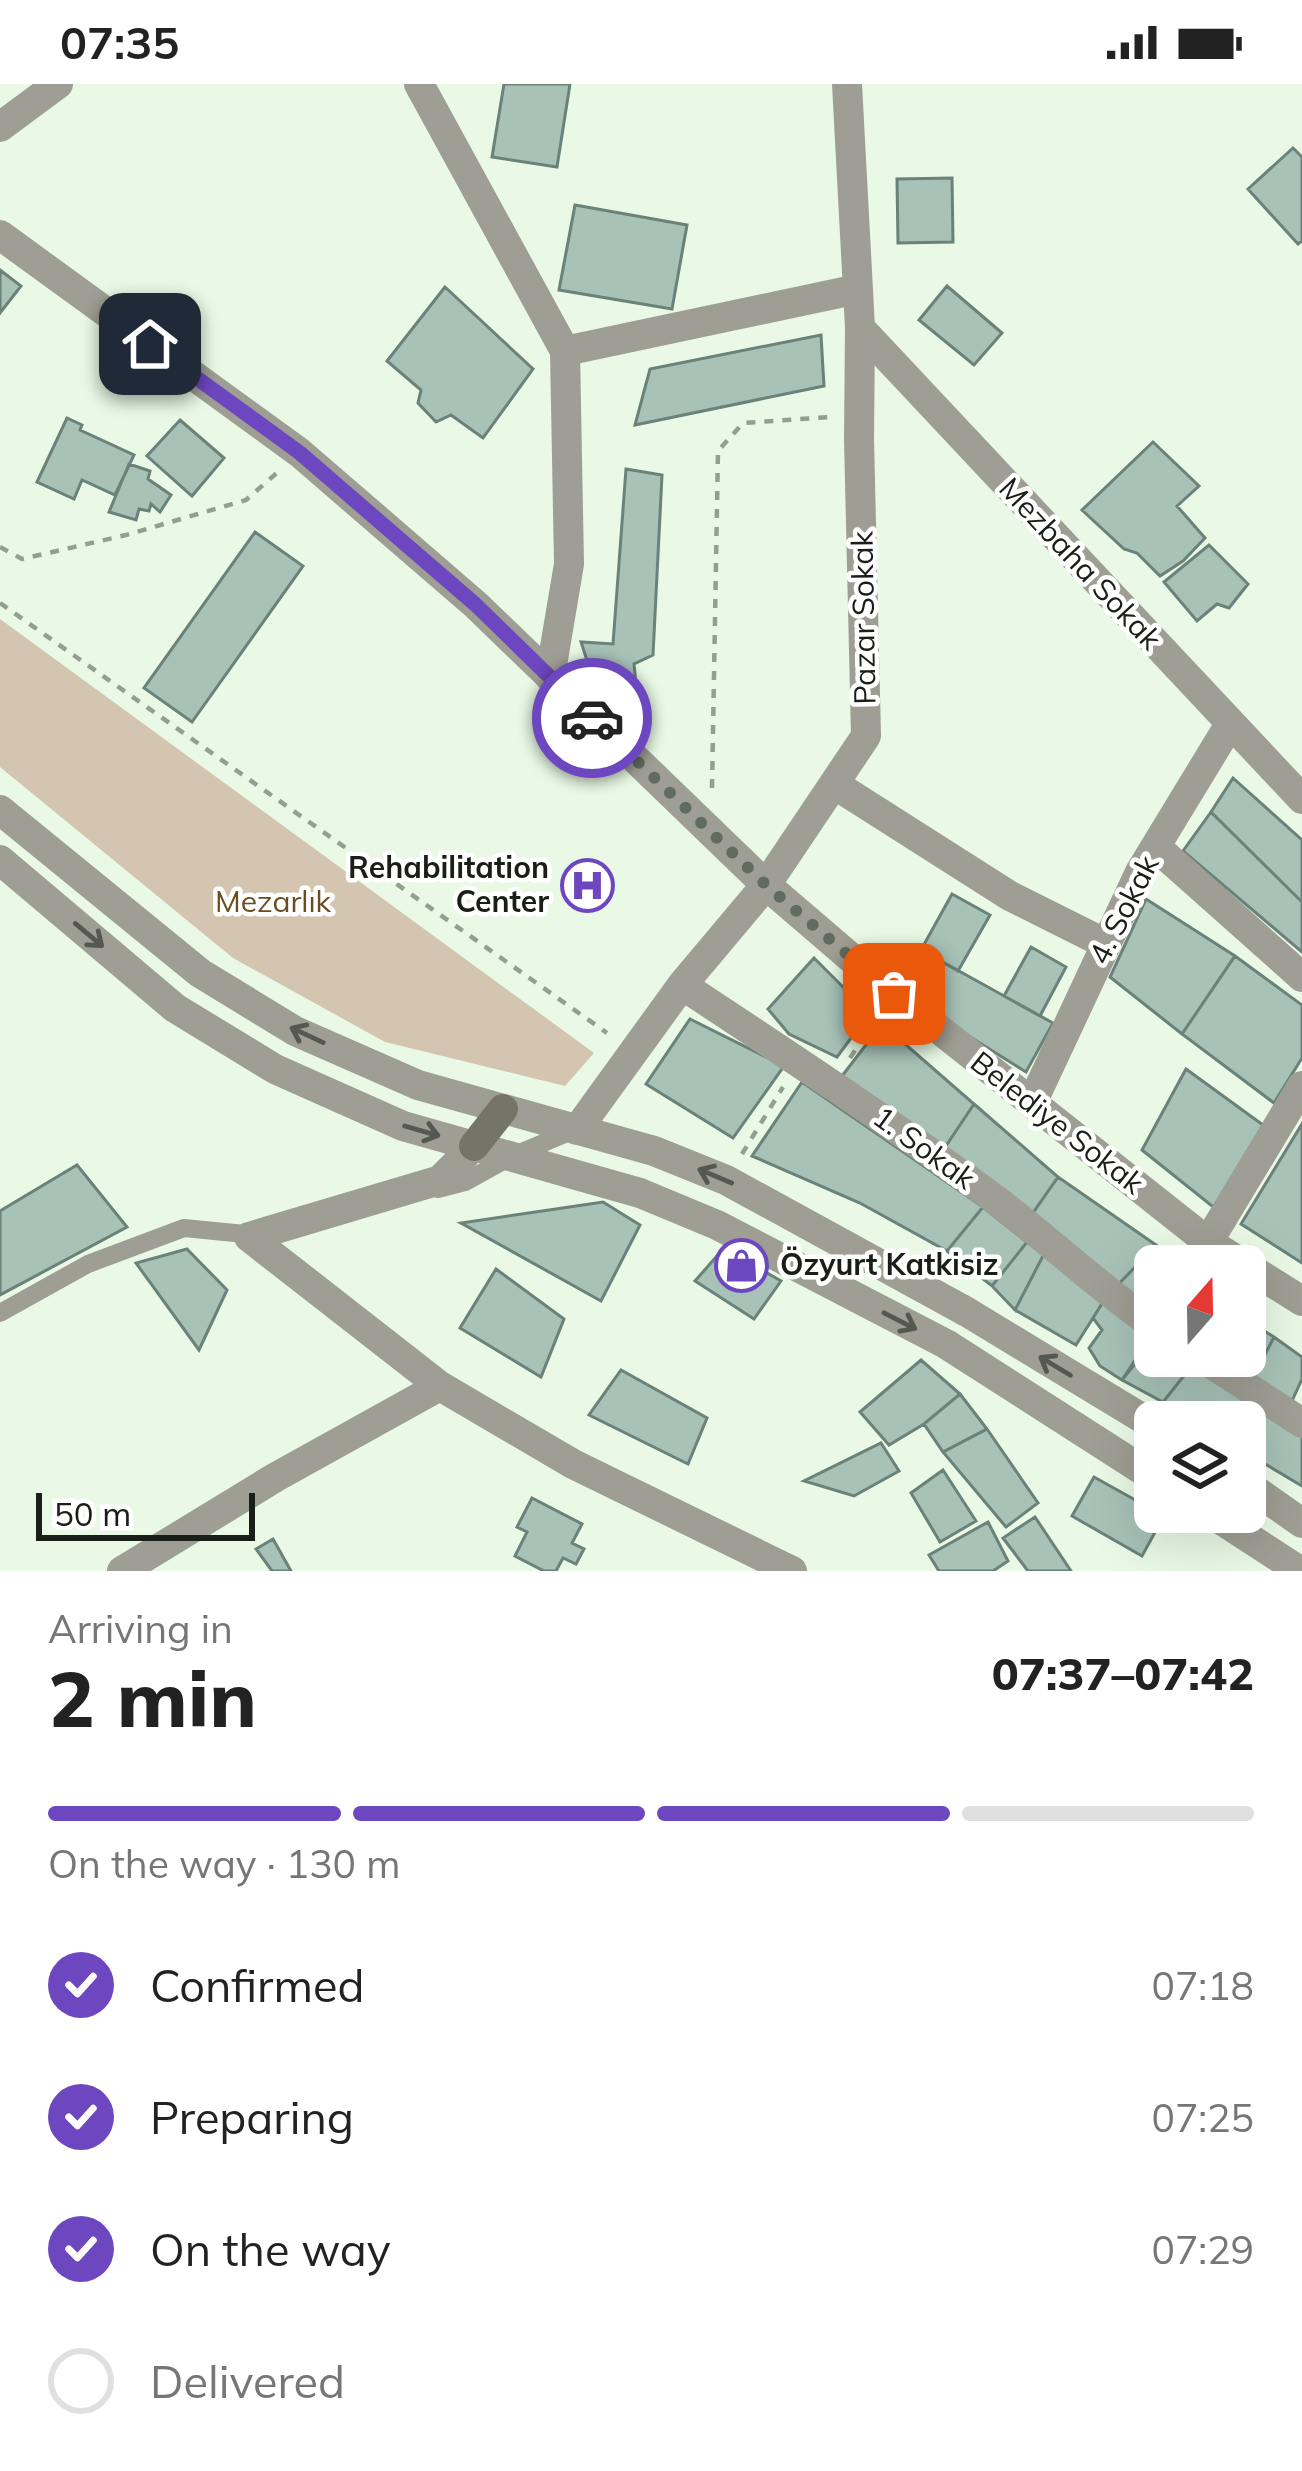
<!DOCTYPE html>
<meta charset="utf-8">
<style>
body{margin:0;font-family:Mulish,sans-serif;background:#f6f6f6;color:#222;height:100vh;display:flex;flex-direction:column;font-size:45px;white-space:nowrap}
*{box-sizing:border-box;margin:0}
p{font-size:39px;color:#767676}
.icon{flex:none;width:66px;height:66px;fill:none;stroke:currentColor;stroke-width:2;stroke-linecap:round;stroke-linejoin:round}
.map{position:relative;height:1487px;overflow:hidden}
.details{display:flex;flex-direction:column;background:#fff;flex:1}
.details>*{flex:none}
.needle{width:78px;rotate:20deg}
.tools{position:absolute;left:1134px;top:1161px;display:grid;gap:24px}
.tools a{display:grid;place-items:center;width:132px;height:132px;border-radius:18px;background:#fff;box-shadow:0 12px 48px #0002;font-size:60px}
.scale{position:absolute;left:36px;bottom:30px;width:219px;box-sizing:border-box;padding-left:12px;border:6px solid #191f18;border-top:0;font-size:33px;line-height:42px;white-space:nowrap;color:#191f18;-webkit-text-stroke:9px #fff;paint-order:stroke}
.pin{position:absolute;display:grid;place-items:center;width:102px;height:102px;color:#fff;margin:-51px;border-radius:24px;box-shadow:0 6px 18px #0006}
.courier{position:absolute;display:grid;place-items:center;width:120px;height:120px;margin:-60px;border:9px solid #6c47bf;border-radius:50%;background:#fff;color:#222;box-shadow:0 3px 15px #0007}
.headline em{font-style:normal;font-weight:800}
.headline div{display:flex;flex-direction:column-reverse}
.headline{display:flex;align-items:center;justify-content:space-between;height:204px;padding:0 48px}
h1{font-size:78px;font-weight:800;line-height:90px}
.bar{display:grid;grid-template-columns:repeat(4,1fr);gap:18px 12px;align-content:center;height:144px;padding:0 48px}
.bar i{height:15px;border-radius:9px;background:#e0e0e0}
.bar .active{background:#6c47bf}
.bar p{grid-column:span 4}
ol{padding:0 48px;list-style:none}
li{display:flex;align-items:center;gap:36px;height:132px}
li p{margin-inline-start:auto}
li .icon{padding:12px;border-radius:50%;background:#6c47bf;color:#fff;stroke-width:4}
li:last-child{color:#767676}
li i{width:66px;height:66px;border:6px solid #e0e0e0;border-radius:50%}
.status{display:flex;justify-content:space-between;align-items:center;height:84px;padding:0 60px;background:#fff;direction:ltr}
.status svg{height:33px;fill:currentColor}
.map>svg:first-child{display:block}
.green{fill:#d3c5af}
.building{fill:#a8c2b8;stroke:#6a8279;stroke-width:3}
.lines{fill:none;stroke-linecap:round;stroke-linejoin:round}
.path{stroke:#939f90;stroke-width:4.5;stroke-dasharray:9 9;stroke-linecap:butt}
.service{stroke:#9e9e94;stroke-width:18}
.minor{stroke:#9e9e94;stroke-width:30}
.tertiary{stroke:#9e9e94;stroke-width:30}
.secondary{stroke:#757567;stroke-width:30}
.oneway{stroke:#555850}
.done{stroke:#626b60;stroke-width:12;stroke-dasharray:0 21.6}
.route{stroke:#6c47bf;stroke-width:15}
.labels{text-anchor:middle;stroke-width:9;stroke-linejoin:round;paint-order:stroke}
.street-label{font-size:30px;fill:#191f18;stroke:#fff}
.poi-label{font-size:30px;font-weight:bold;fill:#191f18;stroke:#fff;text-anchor:end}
.park-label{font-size:30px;fill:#684d1f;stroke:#fff}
</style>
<div class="status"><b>07:35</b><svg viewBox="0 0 49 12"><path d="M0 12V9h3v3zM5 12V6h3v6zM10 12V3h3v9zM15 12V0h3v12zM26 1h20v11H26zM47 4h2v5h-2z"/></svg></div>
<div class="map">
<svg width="1302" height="1487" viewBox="0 0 1302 1487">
<rect width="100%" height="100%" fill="#e9f9e5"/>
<path class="green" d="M0 535 594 969 565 1002 385 958 233 874 0 683Z"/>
<path class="building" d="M504 0H570L557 83 492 73Z
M1293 64 1302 73V157L1298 160 1248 105Z
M952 94 953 158 898 159 897 95Z
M575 121 687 141 672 225 559 206Z
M0 186 21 202 0 229Z
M947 202 1002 249 974 281 919 236Z
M445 203 533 285 483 354 451 331 436 338 418 319 421 306 387 277Z
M821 251 824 302 635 341 650 285Z
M67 334 82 341 80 346 134 371 115 411 82 396 74 415 37 398Z
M180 336 224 374 192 412 147 372Z
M1153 358 1199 402 1177 422 1205 454 1183 477 1160 492 1137 469 1124 465 1082 426Z
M129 380 150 387 148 395 171 411 160 428 151 420 149 427 139 425 136 436 109 428Z
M626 385 662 391 653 571 634 580 636 600 616 597 615 615 590 608 592 592 581 558 613 560Z
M255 448 303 482 192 638 144 604Z
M1209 461 1248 500 1229 524 1217 520 1197 537 1164 498Z
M1233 694 1302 756V818L1211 728Z
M1211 728 1302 818V868L1183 767Z
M952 810 990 831 958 887 921 866Z
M1146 815 1235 872 1182 950 1110 893Z
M1031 863 1066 883 1040 932 1004 912Z
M921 866 1053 939 1026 988 902 910Z
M1235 872 1302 921V974L1274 1019 1182 950Z
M814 874 862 922 866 934 837 973 789 950 768 925Z
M690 935 784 982 733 1054 646 1000Z
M882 940 974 1020 944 1065 842 992Z
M1186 985 1263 1041 1217 1126 1142 1066Z
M802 998 983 1123 947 1167 860 1119 752 1072Z
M974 1020 1058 1093 1030 1133 944 1065Z
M1302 1040V1179L1241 1140Z
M77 1081 127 1143 0 1211V1127Z
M1058 1093 1156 1161 1113 1206 1030 1133Z
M603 1118 640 1141 601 1217 461 1139Z
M983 1123 1027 1158 992 1202 947 1167Z
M1027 1158 1044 1170 1015 1226 992 1202Z
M1156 1161 1181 1182H1155V1233L1113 1206Z
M724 1164 781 1197 754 1235 695 1197Z
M187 1165 227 1206 199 1266 136 1179Z
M1044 1170 1103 1218 1076 1261 1015 1226Z
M496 1185 564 1235 541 1293 460 1244Z
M1103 1218 1151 1252 1140 1274 1122 1296 1100 1282 1089 1264 1102 1246 1093 1234Z
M1245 1235 1274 1253 1250 1300 1214 1272H1245Z
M1151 1252 1155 1254V1272H1178L1191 1283 1163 1318 1122 1296Z
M1274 1253 1302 1273V1295L1287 1328 1250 1300Z
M921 1276 960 1310 924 1340 889 1361 860 1328Z
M1191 1283 1262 1326 1245 1355V1338H1195L1163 1318Z
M621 1286 707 1334 688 1380 589 1331Z
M960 1310 987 1345 943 1368 924 1340Z
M1262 1326 1302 1351V1402L1245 1368V1355Z
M987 1345 1038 1419 1006 1443 943 1368Z
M881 1359 899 1387 854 1412 804 1397Z
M943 1386 976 1437 940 1458 911 1409Z
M1094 1393 1164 1432 1142 1472 1072 1432Z
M532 1414 582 1440 572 1459 584 1465 576 1480 563 1474 556 1487H544L515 1472 527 1448 517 1443Z
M1035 1433 1071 1487H1028L1003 1454Z
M988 1438 1008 1477 993 1487H939L929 1471Z
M273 1455 291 1487H272L256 1465Z"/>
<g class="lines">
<path class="path" d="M0 463 22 475 126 451 246 416 279 387
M0 519 607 949
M712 704 718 367 743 339 830 333
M850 974 877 934
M742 1070 783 1003"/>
<path class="service" d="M438 1105 465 1098 512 1072 572 1047
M0 1229 88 1180 184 1144 255 1151"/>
<path class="minor" d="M419 0 565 267 569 480 550 593
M0 151 300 369 476 521 766 801 878 897 1208 1158 1302 1217
M860 244 1302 715
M565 267 858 205
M834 700 1010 812 1106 860
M1156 763 1302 893
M682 901C785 969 888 1037 988 1110 1045 1152 1096 1202 1155 1242
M1032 1019 1140 788 1230 640
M577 1046 682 901 766 801 866 652 859 355 860 244 847 0
M249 1153 440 1302 573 1380 792 1487
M249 1153 440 1096 474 1062
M1208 1158 1302 1002
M1200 1272 1302 1339
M122 1487 276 1393 440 1302"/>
<path class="tertiary" d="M0 43 58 0
M0 726 200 889 295 947 418 1001 654 1067 726 1096 967 1228 1155 1342
M0 776 175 924 275 985 403 1042 640 1109 717 1141 946 1260 1155 1394
M1245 1399 1302 1439
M1209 1428 1300 1487"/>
<path class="secondary" d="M474 1062 503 1025"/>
</g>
<defs><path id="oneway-shaft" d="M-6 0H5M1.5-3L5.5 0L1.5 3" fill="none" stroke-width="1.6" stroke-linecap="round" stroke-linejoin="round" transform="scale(3)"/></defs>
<g class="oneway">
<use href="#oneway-shaft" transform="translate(89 851) rotate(40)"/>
<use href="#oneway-shaft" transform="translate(307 951) rotate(-155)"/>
<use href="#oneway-shaft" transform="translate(422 1047) rotate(16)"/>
<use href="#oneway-shaft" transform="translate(715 1092) rotate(-157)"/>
<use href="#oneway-shaft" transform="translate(900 1237) rotate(27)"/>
<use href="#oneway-shaft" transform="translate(1055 1282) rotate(-149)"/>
</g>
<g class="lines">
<path class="done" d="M592 634 766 801 894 910"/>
<path class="route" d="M150 260 300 369 476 521 592 634"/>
</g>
<defs>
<symbol id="hospital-ring" viewBox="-11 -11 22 22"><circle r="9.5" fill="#fff" stroke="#6c47bf" stroke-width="1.5"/><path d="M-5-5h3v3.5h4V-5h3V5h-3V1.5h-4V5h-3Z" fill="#6c47bf"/></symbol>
<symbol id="shop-ring" viewBox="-11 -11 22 22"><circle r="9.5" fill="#fff" stroke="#6c47bf" stroke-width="1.5"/><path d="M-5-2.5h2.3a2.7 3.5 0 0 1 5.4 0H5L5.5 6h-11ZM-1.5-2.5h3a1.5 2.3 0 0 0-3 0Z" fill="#6c47bf"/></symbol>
</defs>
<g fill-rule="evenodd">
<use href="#hospital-ring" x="558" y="772" width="59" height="59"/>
<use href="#shop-ring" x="712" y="1152" width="59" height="59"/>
</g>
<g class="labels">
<g class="street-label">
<text transform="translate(1080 480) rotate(47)" y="10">Mezbaha Sokak</text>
<text transform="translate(864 534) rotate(-91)" y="10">Pazar Sokak</text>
<text transform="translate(1124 826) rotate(-63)" y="10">4. Sokak</text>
<text transform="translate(1057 1039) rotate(38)" y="10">Belediye Sokak</text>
<text transform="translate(924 1064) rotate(36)" y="10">1. Sokak</text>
</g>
<g class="poi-label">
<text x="549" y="794">Rehabilitation<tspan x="549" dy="34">Center</tspan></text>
<text x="780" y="1191" text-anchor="start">Özyurt Katkisiz</text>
</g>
<g class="park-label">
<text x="273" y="828">Mezarlık</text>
</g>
</g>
</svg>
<div class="tools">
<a><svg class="needle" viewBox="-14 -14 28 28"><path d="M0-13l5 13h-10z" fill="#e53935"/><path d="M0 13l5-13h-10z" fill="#767676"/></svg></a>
<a><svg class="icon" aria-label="layers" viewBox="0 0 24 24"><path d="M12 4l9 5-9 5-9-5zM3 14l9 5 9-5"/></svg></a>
</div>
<div class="scale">50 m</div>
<div class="pin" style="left:894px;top:910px;background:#ea580c"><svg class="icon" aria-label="bag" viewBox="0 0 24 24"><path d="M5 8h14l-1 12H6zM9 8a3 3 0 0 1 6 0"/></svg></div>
<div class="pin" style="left:150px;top:260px;background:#1f2937"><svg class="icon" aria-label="home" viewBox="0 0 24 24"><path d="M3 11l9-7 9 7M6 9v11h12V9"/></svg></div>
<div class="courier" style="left:592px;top:634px"><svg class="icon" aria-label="car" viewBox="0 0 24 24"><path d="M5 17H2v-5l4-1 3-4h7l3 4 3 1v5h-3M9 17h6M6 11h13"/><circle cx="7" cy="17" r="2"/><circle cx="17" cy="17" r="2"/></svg></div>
</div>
<section class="details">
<div class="headline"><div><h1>2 min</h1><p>Arriving in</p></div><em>07:37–07:42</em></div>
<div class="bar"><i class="active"></i><i class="active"></i><i class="active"></i><i></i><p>On the way · 130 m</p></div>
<ol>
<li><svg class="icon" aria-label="check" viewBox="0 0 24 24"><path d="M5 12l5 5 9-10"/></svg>Confirmed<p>07:18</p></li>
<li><svg class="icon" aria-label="check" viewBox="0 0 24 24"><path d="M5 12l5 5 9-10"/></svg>Preparing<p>07:25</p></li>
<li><svg class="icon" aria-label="check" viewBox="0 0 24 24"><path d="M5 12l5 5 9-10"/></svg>On the way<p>07:29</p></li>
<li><i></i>Delivered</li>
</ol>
</section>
